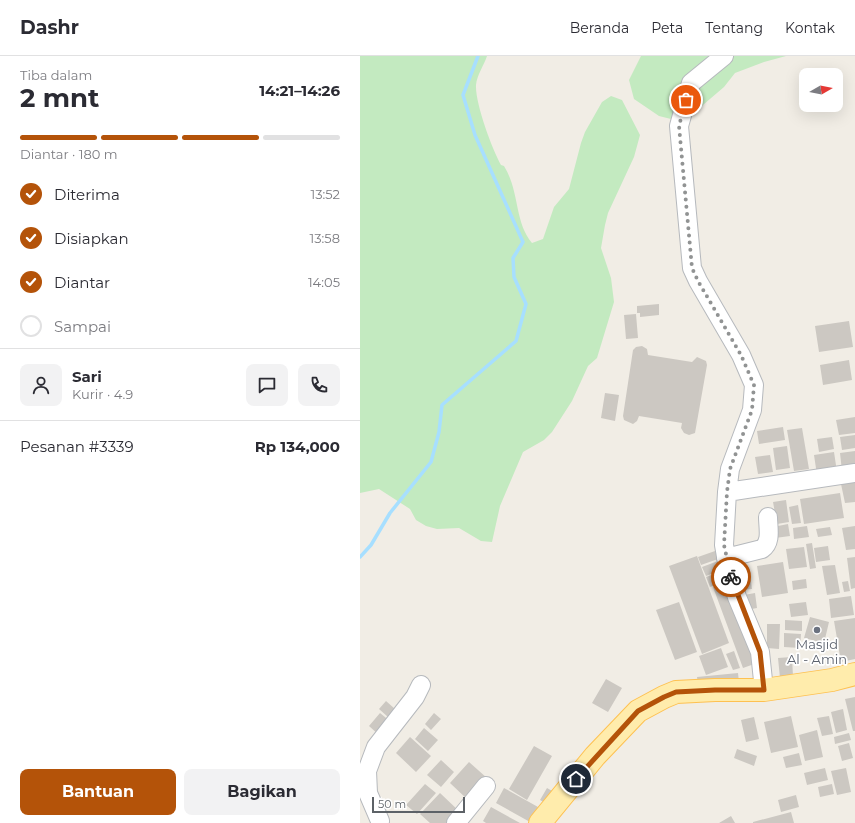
<!DOCTYPE html>
<html lang="id">
<meta charset="utf-8">
<style>
body{margin:0;font-family:Montserrat,sans-serif;background:#f2f2f3;color:#2b2b33;height:100vh;display:flex;flex-direction:column;font-size:15px;white-space:nowrap}
*{box-sizing:border-box;margin:0}
p{font-size:13px;color:#7c7c81}
.icon{flex:none;width:22px;height:22px;fill:none;stroke:currentColor;stroke-width:2;stroke-linecap:round;stroke-linejoin:round}
.map{position:relative;flex:1;overflow:hidden}
.sheet{display:flex;flex-direction:column;background:#fff;width:360px}
.sheet>*{flex:none}
.needle{width:26px;rotate:81deg}
.fabs{position:absolute;left:439px;top:12px;display:grid;gap:8px}
.fabs a{display:grid;place-items:center;width:44px;height:44px;border-radius:8px;background:#fff;box-shadow:0 4px 16px #0002;font-size:20px}
.scale{position:absolute;left:12px;bottom:10px;width:93px;box-sizing:border-box;padding-left:4px;border:2px solid #5d6267;border-top:0;font-size:11px;line-height:14px;white-space:nowrap;color:#5d6267;-webkit-text-stroke:3px #fff;paint-order:stroke}
.pin{position:absolute;display:grid;place-items:center;width:34px;height:34px;color:#fff;margin:-17px;border:2px solid #fff;border-radius:50%;box-shadow:0 1px 4px #0007}
.courier{position:absolute;display:grid;place-items:center;width:40px;height:40px;margin:-20px;border:3px solid #b45309;border-radius:50%;background:#fff;color:#222;box-shadow:0 1px 5px #0007}
.head em{font-style:normal;font-weight:700}
.head div{display:flex;flex-direction:column-reverse}
.head{display:flex;align-items:center;justify-content:space-between;height:68px;padding:0 20px}
h1{font-size:26px;font-weight:700;line-height:30px}
.bar{display:grid;grid-template-columns:repeat(4,1fr);gap:6px 4px;align-content:center;height:48px;padding:0 20px}
.bar i{height:5px;border-radius:3px;background:#e1e1e2}
.bar .current{background:#b45309}
.bar p{grid-column:span 4}
.line{display:flex;align-items:center;gap:10px;padding:0 20px;border-top:1px solid #e1e1e2}
.line div{flex:1}
.round{display:grid;place-items:center;flex:none;width:42px;height:42px;border-radius:8px;background:#f2f2f3}
ol{padding:0 20px;list-style:none}
li{display:flex;align-items:center;gap:12px;height:44px}
li p{margin-inline-start:auto}
li .icon{padding:4px;border-radius:50%;background:#b45309;color:#fff;stroke-width:4}
li:last-child{color:#7c7c81}
li i{width:22px;height:22px;border:2px solid #e1e1e2;border-radius:50%}
.action{display:flex;gap:8px;margin-top:auto;padding:8px 20px}
.action a{flex:1;height:46px;border-radius:8px;background:#b45309;color:#fff;font-size:16px;font-weight:700;line-height:46px;text-align:center}
.action a+a{background:#f2f2f3;color:#2b2b33}
header{display:flex;align-items:center;gap:24px;box-sizing:border-box;height:56px;padding:0 20px;background:#fff;border-bottom:1px solid #e1e1e2}
header strong{font-size:19px}
nav{display:flex;gap:22px;margin-inline-start:auto;font-size:14px}
main{display:flex;flex:1;min-height:0}
.map>svg:first-child{display:block}
.green{fill:#c3eac0}
.lines{fill:none;stroke-linecap:round;stroke-linejoin:round}
.stream{stroke:#a7dfff;stroke-width:3.5}
.building{fill:#ccc8c2}
.minor-casing{stroke:#b6b9bd;stroke-width:20}
.major-casing{stroke:#fec151;stroke-width:24}
.minor{stroke:#fff;stroke-width:18}
.major{stroke:#ffecac;stroke-width:22}
.done{stroke:#919393;stroke-width:4;stroke-dasharray:0 7.2}
.route{stroke:#b45309;stroke-width:5}
.worship-dot{fill:#6b7280;stroke:#fff;stroke-width:1.5}
.labels{text-anchor:middle;stroke-width:3.5;stroke-linejoin:round;paint-order:stroke}
.worship-label{font-size:13px;fill:#5b616d;stroke:#fff}
</style>
<header>
<strong>Dashr</strong>
<nav><a>Beranda</a><a>Peta</a><a>Tentang</a><a>Kontak</a></nav>
</header>
<main>
<section class="sheet">
<div class="head"><div><h1>2 mnt</h1><p>Tiba dalam</p></div><em>14:21–14:26</em></div>
<div class="bar"><i class="current"></i><i class="current"></i><i class="current"></i><i></i><p>Diantar · 180 m</p></div>
<ol>
<li><svg class="icon" aria-label="check" viewBox="0 0 24 24"><path d="M5 12l5 5 9-10"/></svg>Diterima<p>13:52</p></li>
<li><svg class="icon" aria-label="check" viewBox="0 0 24 24"><path d="M5 12l5 5 9-10"/></svg>Disiapkan<p>13:58</p></li>
<li><svg class="icon" aria-label="check" viewBox="0 0 24 24"><path d="M5 12l5 5 9-10"/></svg>Diantar<p>14:05</p></li>
<li><i></i>Sampai</li>
</ol>
<div class="line" style="height:72px"><a class="round"><svg class="icon" aria-label="person" viewBox="0 0 24 24"><circle cx="12" cy="8" r="4"/><path d="M4 21q1-7 8-7t8 7"/></svg></a><div><b>Sari</b><p>Kurir · 4.9</p></div><a class="round"><svg class="icon" aria-label="chat" viewBox="0 0 24 24"><path d="M4 5h16v11H9l-5 4z"/></svg></a><a class="round"><svg class="icon" aria-label="phone" viewBox="0 0 24 24"><path d="M5 4h4l2 5-3 2q2 4 5 5l2-3 5 2v4C11 20 4 13 5 4z"/></svg></a></div>
<div class="line" style="height:52px"><div>Pesanan #3339</div><b>Rp 134,000</b></div>
<div class="action"><a>Bantuan</a><a>Bagikan</a></div>
</section>
<div class="map">
<svg width="495" height="767" viewBox="0 0 495 767">
<rect width="100%" height="100%" fill="#f1ede5"/>
<path class="green" d="M0 0H127C124 9 117 19 116 29 115 47 132 93 141 109L144 110C160 136 154 165 172 187L183 183 194 151 209 133 221 87 225 76 242 46 251 40 262 44 280 79 274 101 248 157 245 169 241 192 251 222 254 246 237 302 228 310 212 345 192 376 184 384 163 396 140 450 132 486 121 485 99 472 77 473 66 470 56 464 50 453 19 433 0 437Z
M281 0H426L404 6 375 17 364 31 323 66 299 60 274 43 269 24Z"/>
<g class="lines">
<path class="stream" d="M0 501 11 489 30 457 71 406 79 376 82 349 156 285 166 248 154 221 153 202 163 186 115 79 103 39 118 0"/>
</g>
<path class="building" d="M299 248V259L280 261V257H277V250Z
M276 258 278 282 266 283 264 259Z
M489 265 493 291 459 296 455 270Z
M282 290 287 293 288 299 332 306 337 301 346 305 347 309 335 377 329 379 324 377 321 372 322 367 279 360 277 365 273 368 264 364 263 360 273 294 276 291Z
M489 304 492 324 463 329 460 309Z
M245 337 259 339 255 365 241 362Z
M495 361V377L479 379 476 364Z
M423 371 425 384 399 388 397 375Z
M442 372 449 413 434 415 427 374Z
M495 379V392L482 394 480 381Z
M472 381 474 393 459 396 457 383Z
M427 390 430 412 416 414 413 392Z
M495 395V413L482 415 480 397Z
M474 396 477 416 457 419 454 399Z
M410 399 413 416 398 418 395 401Z
M495 426V446L485 447 481 428Z
M480 437 484 462 444 468 440 443Z
M426 444 429 466 417 468 413 446Z
M438 449 441 467 432 468 429 451Z
M428 468 430 480 415 482 413 471Z
M447 470 449 481 434 483 433 472Z
M495 470V493L486 494 482 472Z
M470 471 472 479 458 481 456 473Z
M452 487 456 512 450 513 446 488Z
M468 490 470 504 456 506 454 492Z
M444 491 447 511 429 513 426 493Z
M355 495 358 503 341 509 338 501Z
M337 500 369 587 342 598 309 510Z
M495 501V532L491 533 487 502Z
M358 505 362 514 346 520 342 511Z
M423 506 428 537 402 541 397 510Z
M475 509 480 537 467 539 462 510Z
M389 511 392 533 381 534 378 513Z
M362 515 366 525 350 531 346 521Z
M446 523 447 532 433 534 432 525Z
M488 525 490 535 484 536 482 526Z
M367 526 397 607 383 612 353 531Z
M395 537 397 552 386 554 384 539Z
M491 540 494 559 471 562 469 543Z
M319 546 337 596 315 604 296 554Z
M446 546 448 559 431 561 429 548Z
M450 561 469 566 464 587 444 582Z
M495 562V603L481 606 474 565Z
M425 564 442 565V575L425 574Z
M407 568H420L419 593 407 592Z
M424 577 441 578 440 592 424 591Z
M361 592 368 611 346 619 339 600Z
M374 595 380 612 373 614 366 598Z
M432 601 433 621 420 622 418 602Z
M378 617 379 626 338 629 337 621Z
M246 623 262 632 248 656 232 647Z
M495 641V675H493L485 643Z
M26 645 35 653 28 661 19 653Z
M483 653 487 674 476 677 471 656Z
M20 657 31 666 19 679 9 670Z
M74 657 81 663 71 674 65 668Z
M431 660 438 691 411 697 404 666Z
M469 660 473 678 462 680 457 662Z
M394 661 399 683 386 686 381 664Z
M64 672 78 684 68 695 55 683Z
M457 674 463 701 445 705 439 679Z
M489 677 491 684 475 688 474 681Z
M50 681 71 700 56 716 36 697Z
M489 687 493 702 482 705 478 690Z
M174 690 192 700 167 744 149 733Z
M377 693 397 700 394 710 374 702Z
M439 697 442 709 426 712 423 701Z
M81 704 94 716 81 731 67 719Z
M109 706 127 722 108 744 90 727Z
M465 712 468 724 447 729 444 717Z
M486 712 491 736 477 739 471 715Z
M65 728 76 737 57 758 46 749Z
M472 728 474 738 460 741 458 731Z
M144 732 178 751 170 766 136 747Z
M187 732 199 739 193 751 180 744Z
M80 737 100 756 90 767H70L60 758Z
M436 739 439 751 421 756 418 744Z
M131 751 160 767H126L123 765Z
M431 756 434 767H393V766Z
M371 760 375 767H359Z"/>
<g class="lines">
<defs>
<path id="minor" d="M364 0 331 27 319 70 332 212 338 225 381 299 394 329 392 354 370 413 367 436 364 489 368 512 377 541 400 596 404 634
M367 436 495 417
M366 502 402 493C412 486 408 472 408 461
M20 765 8 737 7 715 16 691 55 641 61 629
M96 767 126 730"/>
<path id="major" d="M180 767 235 700 278 655 304 641 316 636 355 634H404L472 624 495 618"/>
</defs>
<use href="#minor" class="minor-casing"/>
<use href="#major" class="major-casing"/>
<use href="#minor" class="minor"/>
<use href="#major" class="major"/>
</g>
<g class="lines">
<path class="done" d="M326 44 319 70 332 212 338 225 381 299 394 329 392 354 370 413 367 436 364 489 371 521"/>
<path class="route" d="M216 723 278 655 304 641 316 636 355 634H404L400 596 371 521"/>
</g>
<circle class="worship-dot" cx="457" cy="574" r="4"/>
<g class="labels">
<g class="worship-label">
<text x="457" y="593">Masjid<tspan x="457" dy="15">Al - Amin</tspan></text>
</g>
</g>
</svg>
<div class="fabs">
<a><svg class="needle" viewBox="-14 -14 28 28"><path d="M0-13l5 13h-10z" fill="#e53935"/><path d="M0 13l5-13h-10z" fill="#7c7c81"/></svg></a>
</div>
<div class="scale">50 m</div>
<div class="pin" style="left:326px;top:44px;background:#ea580c"><svg class="icon" aria-label="bag" viewBox="0 0 24 24"><path d="M5 8h14l-1 12H6zM9 8a3 3 0 0 1 6 0"/></svg></div>
<div class="pin" style="left:216px;top:723px;background:#1f2937"><svg class="icon" aria-label="home" viewBox="0 0 24 24"><path d="M3 11l9-7 9 7M6 9v11h12V9"/></svg></div>
<div class="courier" style="left:371px;top:521px"><svg class="icon" aria-label="bike" viewBox="0 0 24 24"><circle cx="6" cy="16" r="4"/><circle cx="18" cy="16" r="4"/><path d="M6 16l4-8h5l3 8M10 8l3 8H6M13 5h3"/></svg></div>
</div>
</main>
